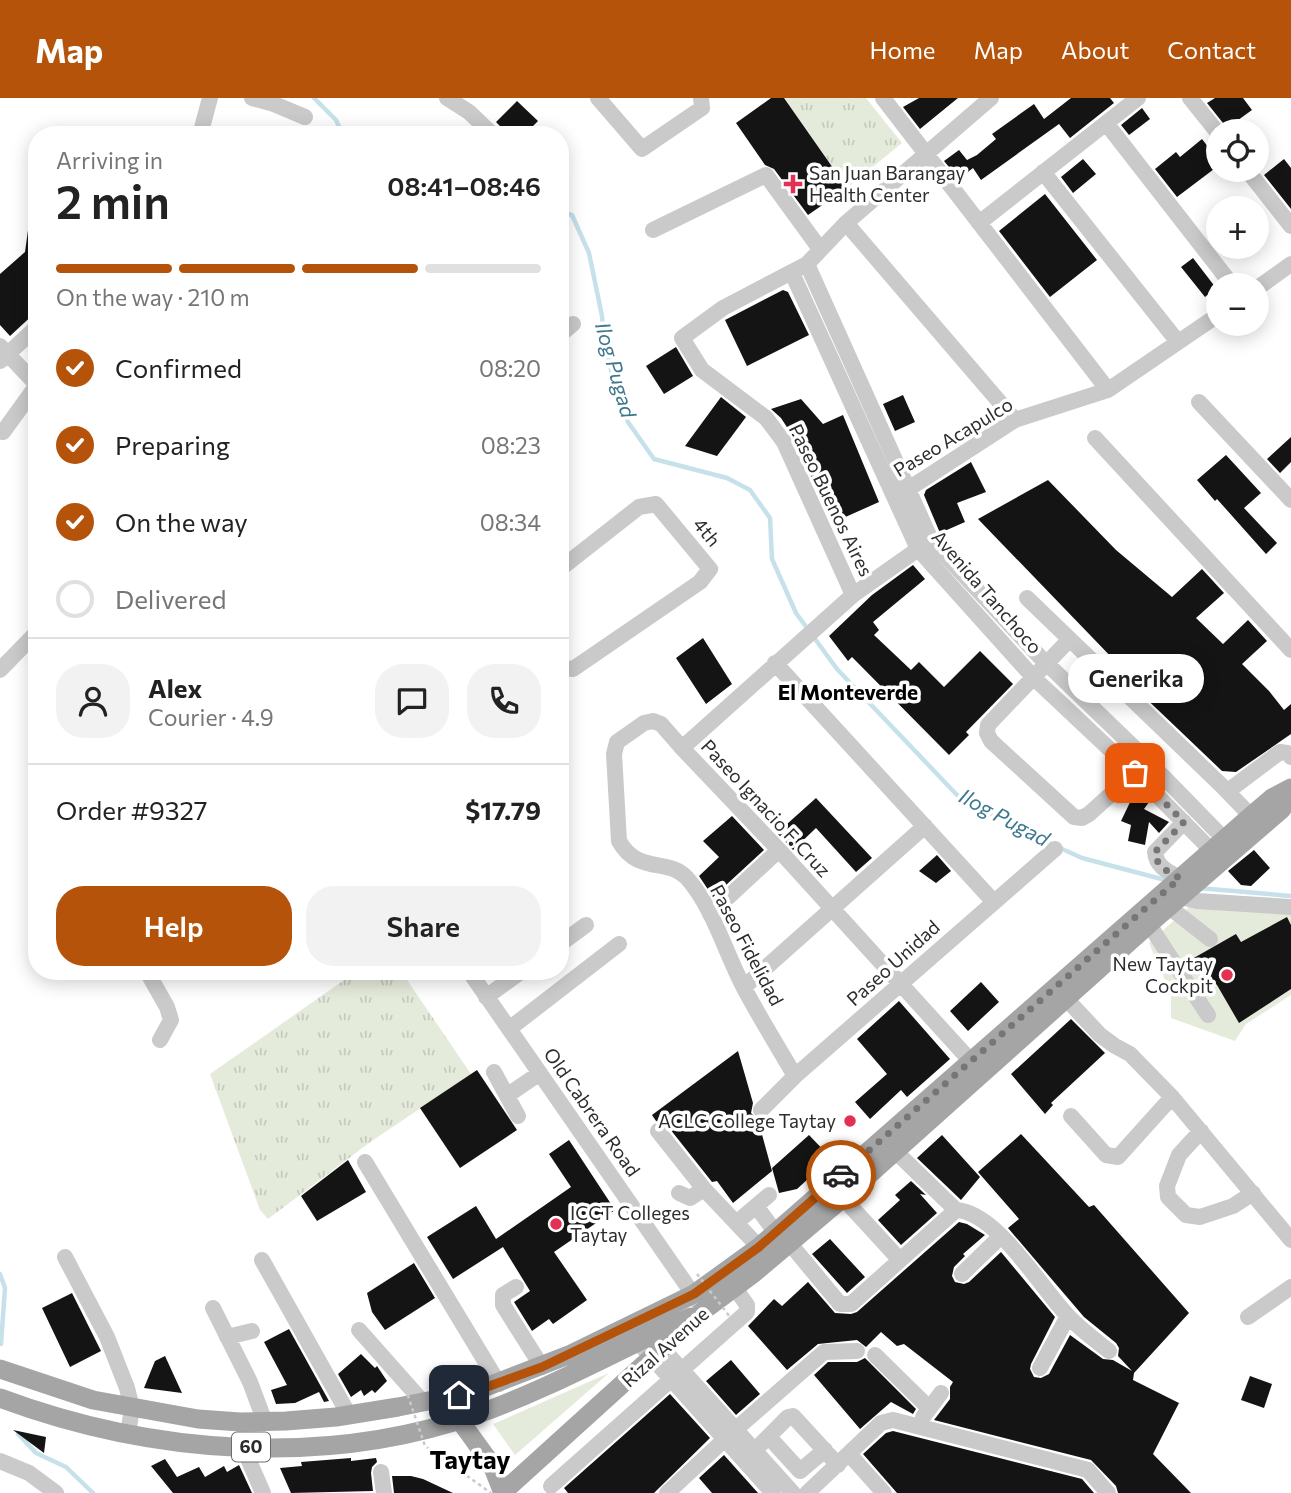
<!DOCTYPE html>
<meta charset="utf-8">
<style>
body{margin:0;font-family:Commissioner,sans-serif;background:#f2f2f2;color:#222;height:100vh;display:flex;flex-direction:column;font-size:26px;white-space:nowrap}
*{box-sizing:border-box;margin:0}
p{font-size:23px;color:#767676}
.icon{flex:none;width:38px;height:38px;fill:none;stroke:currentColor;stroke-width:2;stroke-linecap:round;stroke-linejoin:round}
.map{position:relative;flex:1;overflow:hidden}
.drawer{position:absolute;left:28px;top:28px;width:541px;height:854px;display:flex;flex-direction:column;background:#fff;border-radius:28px;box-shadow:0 4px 18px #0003}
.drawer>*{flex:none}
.controls{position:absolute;left:1206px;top:21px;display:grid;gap:14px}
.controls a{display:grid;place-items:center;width:63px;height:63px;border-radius:50%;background:#fff;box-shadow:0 4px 18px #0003;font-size:35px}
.pin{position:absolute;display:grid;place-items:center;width:60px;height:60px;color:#fff;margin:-30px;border-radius:14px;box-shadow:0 4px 10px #0006}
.courier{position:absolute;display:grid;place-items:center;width:70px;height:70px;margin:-35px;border:5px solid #b45309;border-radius:50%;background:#fff;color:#222;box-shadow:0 2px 9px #0007}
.bubble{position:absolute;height:49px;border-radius:24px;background:#fff;box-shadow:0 4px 18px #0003;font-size:23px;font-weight:600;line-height:49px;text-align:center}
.summary em{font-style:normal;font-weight:600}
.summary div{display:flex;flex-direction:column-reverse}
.summary{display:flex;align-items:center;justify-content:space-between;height:119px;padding:0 28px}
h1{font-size:46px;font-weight:600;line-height:52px}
.bar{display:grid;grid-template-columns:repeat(4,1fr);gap:10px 7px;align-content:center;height:84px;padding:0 28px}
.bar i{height:9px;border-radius:5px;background:#e0e0e0}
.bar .current{background:#b45309}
.bar p{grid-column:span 4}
.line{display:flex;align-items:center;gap:18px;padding:0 28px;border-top:2px solid #e0e0e0}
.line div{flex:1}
.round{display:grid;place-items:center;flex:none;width:74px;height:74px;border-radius:28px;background:#f2f2f2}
ol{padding:0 28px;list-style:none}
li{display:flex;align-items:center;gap:21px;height:77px}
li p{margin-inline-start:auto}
li .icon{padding:7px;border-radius:50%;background:#b45309;color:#fff;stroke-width:4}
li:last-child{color:#767676}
li i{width:38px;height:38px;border:4px solid #e0e0e0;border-radius:50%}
.action{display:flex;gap:14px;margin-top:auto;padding:14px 28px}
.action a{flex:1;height:80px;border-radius:28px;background:#b45309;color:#fff;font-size:28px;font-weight:600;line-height:80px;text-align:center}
.action a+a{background:#f2f2f2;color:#222}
header{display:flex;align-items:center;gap:42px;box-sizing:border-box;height:98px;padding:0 35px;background:#b45309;color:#fff}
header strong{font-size:33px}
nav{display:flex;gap:38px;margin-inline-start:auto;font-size:24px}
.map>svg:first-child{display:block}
.grass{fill:url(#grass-tufts)}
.green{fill:#e5ebdb}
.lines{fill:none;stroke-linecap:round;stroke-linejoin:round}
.stream{stroke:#c7e1eb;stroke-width:4.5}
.building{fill:#141414}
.minor{stroke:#cacaca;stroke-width:16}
.major{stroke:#a5a5a5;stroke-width:19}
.path-bridge{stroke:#cacaca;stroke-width:2.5;stroke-dasharray:3.5 3.5;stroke-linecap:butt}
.done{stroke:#767676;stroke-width:7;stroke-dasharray:0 12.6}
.route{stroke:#b45309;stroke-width:9}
.poi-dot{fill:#e23153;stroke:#fff;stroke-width:2.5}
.labels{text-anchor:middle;stroke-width:7;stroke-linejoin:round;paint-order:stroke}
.shield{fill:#fff;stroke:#6c6c6c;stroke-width:2}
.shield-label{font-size:18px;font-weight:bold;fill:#2d2d2d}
.poi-label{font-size:19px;fill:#2d2d2d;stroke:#fff;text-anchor:start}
.street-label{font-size:19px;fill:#2d2d2d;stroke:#fff}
.water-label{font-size:21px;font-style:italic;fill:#3d788e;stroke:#fff}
.neighbourhood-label{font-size:21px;font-weight:bold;fill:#000;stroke:#fff}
.district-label{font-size:26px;font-weight:bold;fill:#000;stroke:#fff}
</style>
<header>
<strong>Map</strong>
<nav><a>Home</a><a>Map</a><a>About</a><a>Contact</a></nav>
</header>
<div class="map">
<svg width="1291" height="1395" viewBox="0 0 1291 1395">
<defs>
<pattern id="grass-tufts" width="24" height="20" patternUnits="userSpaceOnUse" patternTransform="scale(1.75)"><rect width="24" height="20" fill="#e5ebdb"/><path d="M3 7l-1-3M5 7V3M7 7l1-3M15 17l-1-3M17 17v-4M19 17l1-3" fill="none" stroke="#c5cabc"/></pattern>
</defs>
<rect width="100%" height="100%" fill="#fff"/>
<path class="grass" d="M784 0H866L902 45 847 90Z
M357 873H401L471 976 369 1045 268 1121 260 1112 210 976Z"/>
<path class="green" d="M1200 799 1291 806V897L1246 926 1235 943 1171 920V896L1149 845Z
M609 1275 515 1357 493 1326 507 1320Z"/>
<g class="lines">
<path class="stream" d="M314 0 336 22 343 37
M560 114 572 117 589 155 602 218 604 242 616 293 628 324 654 361 727 380 750 392 770 420 772 461 796 515 837 571 957 697 1027 735 1082 760 1169 783
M1198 790 1291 798
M0 1176 5 1190 1 1246
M18 1336 36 1355 66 1369 93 1395"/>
</g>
<path class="building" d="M771 0H784L847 90 808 117 774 71 765 67 736 25Z
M919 0H958L920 31 903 9Z
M1071 0H1110L1114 5 1070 40 1059 26 981 82 973 70 959 81 944 63 959 52 967 62 977 57 996 41 992 36 1034 6 1044 21Z
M1215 0H1243L1252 12 1227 30 1207 5Z
M517 3 538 23 524 37H509L496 24Z
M1142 10 1150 21 1129 37 1121 27Z
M1202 41 1218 62V68L1177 99 1155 71 1176 54 1180 59Z
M1083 61 1096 76 1073 95 1061 79Z
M1284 61 1291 70V111L1264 77Z
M1045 96 1097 162 1050 199 999 133Z
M30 118 37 119V213L10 238 0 227V176L25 154Z
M1193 160 1216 190 1205 199 1181 169Z
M783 192 788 194 809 237 747 268 725 222Z
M676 249 693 278 664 296 646 268Z
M903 297 915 324 895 333 883 306Z
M721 299 746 319 717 358 685 348Z
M801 301 823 326 843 317 879 404 832 425 794 340 781 320 771 311Z
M1291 339V364L1280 375 1267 361Z
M1226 357 1261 395 1244 410 1277 445 1266 456 1217 401 1215 403 1197 382Z
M971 364 986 394 957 405 965 424 940 435 924 397 926 392Z
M1048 382 1116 452 1172 499 1202 471 1224 495 1196 520 1223 546 1248 522 1267 543 1242 566 1269 593 1284 612 1291 606V636L1236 674 1222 673 1113 569 1117 565 978 421Z
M913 467 925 481 873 524 879 532 874 537 911 572 919 564 944 589 980 553 1013 586 966 634 969 637 949 657 852 559 848 563 829 538 872 497Z
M703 540 732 586 706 606 676 560Z
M1134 689 1149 704 1144 711 1169 724 1159 735 1149 724 1145 747 1128 743 1131 727 1121 723 1134 696 1131 692Z
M816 700 872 760 856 774 816 730 793 752 777 735Z
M732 718 764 752 713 799 699 778 719 759 703 743Z
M1254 752 1270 770 1251 788 1241 787 1228 773Z
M937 757 951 773 936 785 919 773Z
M1287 819 1291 827V891L1239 925 1217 887 1192 861 1236 836 1241 844Z
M981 884 999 904 968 933 950 913Z
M899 903 950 961 907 999 901 992 870 1021 855 1004 887 976 857 941Z
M1071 921 1105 955 1051 1005 1053 1007 1045 1016 1011 976Z
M738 953 753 1005 751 1015 758 1022 772 1073 733 1105 717 1083 712 1084 666 1026 656 1023 652 1017Z
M477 972 517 1032 460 1070 420 1010Z
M1021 1036 1089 1109 1094 1107 1189 1215 1134 1275 1133 1282 1179 1305 1153 1356 1191 1395H1118L1116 1388 1091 1362 934 1322 950 1301V1289L953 1284 904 1246 897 1248 881 1234 866 1249 857 1242 818 1246 787 1272 748 1228 774 1201 782 1208 808 1184 835 1215 851 1216 857 1214 959 1124 967 1126 985 1137 963 1156 965 1158 954 1169 952 1178 955 1184 964 1186 969 1184 1001 1154 1055 1219 1031 1266 1030 1271 1034 1279 1041 1280 1049 1276 1070 1237 1103 1261 1113 1262 1132 1273 1118 1258 1119 1250 1116 1245 1084 1219 1008 1130 1019 1121 978 1074Z
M809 1037 831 1060 797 1091 779 1095 772 1070Z
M942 1037 980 1079 961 1102 917 1060Z
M569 1042 615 1112 554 1154 587 1202 553 1226 549 1221 532 1233 514 1204 530 1193 503 1149 453 1181 427 1139 476 1108 496 1141 571 1089 549 1056Z
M348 1062 366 1094 317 1123 301 1098Z
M911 1083 926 1097 920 1096 937 1115 901 1147 878 1122 900 1102 895 1097Z
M830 1141 865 1179 847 1195 812 1156Z
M414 1165 435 1200 385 1232 372 1214 367 1195Z
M72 1195 101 1253 70 1269 42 1210Z
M289 1231 329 1303 324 1304 319 1294 295 1305 276 1306 271 1292 287 1287 264 1244Z
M361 1256 375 1270 377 1268 387 1283 375 1295 372 1292 364 1298 361 1292 351 1299 338 1276Z
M165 1258 182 1295 144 1290 155 1263Z
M865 1260 916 1311 913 1316 891 1304 860 1331 814 1277 828 1264H857Z
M731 1262 760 1296 736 1317 706 1283Z
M1250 1278 1272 1286 1264 1310 1241 1302Z
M670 1296 710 1340 657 1392 654 1395H568L564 1390Z
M13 1332 46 1339 44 1355Z
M893 1333 1082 1381 1094 1395H897L863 1356 886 1335Z
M724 1357 758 1395H712L699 1380Z
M351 1360V1363L376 1360 377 1364 372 1369 371 1375 373 1393 291 1395 280 1370 302 1368 301 1364Z
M165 1361 177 1379 199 1369 205 1379 224 1368 227 1374 239 1367 252 1395H173L151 1368Z
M392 1378H411L423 1381 453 1395H394Z"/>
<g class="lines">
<path class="minor" d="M252 0 274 6 305 19
M447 0 469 14 493 37
M598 0 642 51 702 10 701 0
M883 0 1108 292
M1190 0 1218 35
M1106 25 1232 187
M200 37 210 0
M1247 72 1291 128
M1043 74 1178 244
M846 125 1015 322
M979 125 1138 0
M653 132 766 77 820 151
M807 166 931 442 1040 559 1148 663 1232 749
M792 175 918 451 1034 580 1135 675 1220 761
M1256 191 1291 166
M560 237 573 226
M0 248 37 287
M0 263 37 229
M1199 304 1291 402
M3 334 37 287
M1095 340 1291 552
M899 397 1015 322 1108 292 1218 217
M931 442 853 497 682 650 779 752 977 970
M560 471 639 409 656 406 710 471 700 484 573 571 560 570
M853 497 784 344 766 320 702 272 682 240 723 210 807 166 846 125 991 0
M1027 500 1221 687 1251 718
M1069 542 988 627 987 635 991 643 1074 719 1082 720 1089 716 1141 669
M775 565 993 803
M0 572 37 534
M682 650 661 626 653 623 644 625 617 644 614 656 619 743C638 777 668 759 687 780 714 811 725 854 744 890 760 920 778 949 795 978
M1228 693 1280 654 1287 655 1291 659
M560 760 561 759
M1180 780C1169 774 1156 769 1155 754L1184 724
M1181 799 1197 803 1291 809
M1169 809 1210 841
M710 816 779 752
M1143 817 1208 917
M560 846 586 827
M469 873 699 1205
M150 879 167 909 171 922 160 942
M744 889 925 728
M1058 892 1100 937 1115 948 1130 956 1172 999 1291 1142
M486 899 522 873
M509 931 619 846
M494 974 518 1018
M508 997 540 975
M761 1012 795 978 1055 751
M1071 1018 1106 1057 1118 1059 1172 999
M658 1033 704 1091 759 1149
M1201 1033 1179 1057 1167 1088 1168 1099 1186 1117 1200 1119 1233 1108 1253 1095
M896 1054 956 1112C997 1114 1040 1189 1068 1218 1080 1231 1095 1242 1109 1253
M365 1064 499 1286
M679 1095 690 1100 704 1091
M843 1100 899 1161
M756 1108 776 1135
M736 1125 769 1097
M782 1136 840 1206H851L956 1112
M65 1159 107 1239 127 1290 132 1310 128 1336
M262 1162 349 1317
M962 1176 1001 1138
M516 1189 503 1197V1207L542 1269
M213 1210 250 1284 265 1324
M1248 1219 1291 1189
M359 1232 422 1303
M227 1239 252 1233
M637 1243 773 1395
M663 1251 793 1395
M875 1257 929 1310
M1040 1270 1068 1218
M923 1319 941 1295
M736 1331 824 1254 857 1253
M769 1339 800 1373 825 1352
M243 1349 263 1395
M755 1352 788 1319 793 1318 838 1367
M849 1356 884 1395
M0 1363 29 1375 56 1395
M381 1374 384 1395
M551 1388 747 1214V1207L735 1190
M667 1395 725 1341
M807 1395 881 1325 893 1322 1088 1372 1108 1395"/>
<path class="major" d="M0 1271 93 1302 198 1321 240 1324 286 1323 336 1319 398 1309 473 1294 571 1256 694 1196 759 1149 1251 718 1272 700 1291 690
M0 1300C150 1356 325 1370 478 1316 551 1290 620 1251 691 1219
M453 1313 492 1367 503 1395
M502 1395 704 1212 754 1175 843 1100 1156 820 1282 711 1289 692"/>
<path class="path-bridge" d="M697 1176 730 1219
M401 1285 406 1292 425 1348 491 1395"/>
</g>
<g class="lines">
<path class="done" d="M841 1077 1180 780C1169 774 1156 769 1155 754L1184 724 1135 675"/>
<path class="route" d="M459 1297 473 1294 542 1269 694 1196 759 1149 841 1077"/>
</g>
<g class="poi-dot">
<path d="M789.5 75.5h7v7h7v7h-7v7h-7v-7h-7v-7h7z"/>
<circle cx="1227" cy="877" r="7"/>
<circle cx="850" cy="1023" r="7"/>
<circle cx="556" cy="1126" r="7"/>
</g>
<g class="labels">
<rect class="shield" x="232" y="1334.5" width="38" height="29" rx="5"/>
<g class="shield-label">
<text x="251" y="1355">60</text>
</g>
<g class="poi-label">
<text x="809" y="82">San Juan Barangay<tspan x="809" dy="22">Health Center</tspan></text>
<text x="1213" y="873" text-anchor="end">New Taytay<tspan x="1213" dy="22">Cockpit</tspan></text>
<text x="836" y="1030" text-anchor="end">ACLC College Taytay</text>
<text x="570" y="1122">ICCT Colleges<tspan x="570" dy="22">Taytay</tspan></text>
</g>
<g class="street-label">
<text transform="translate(953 339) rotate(-31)" y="7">Paseo Acapulco</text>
<text transform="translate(831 402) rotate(64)" y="7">Paseo Buenos Aires</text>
<text transform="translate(707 434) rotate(51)" y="7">4th</text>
<text transform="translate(987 494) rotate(49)" y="7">Avenida Tanchoco</text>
<text transform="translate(766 710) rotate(47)" y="7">Paseo Ignacio F. Cruz</text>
<text transform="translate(747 847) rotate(62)" y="7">Paseo Fidelidad</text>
<text transform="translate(893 865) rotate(-42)" y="7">Paseo Unidad</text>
<text transform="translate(592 1014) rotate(55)" y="7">Old Cabrera Road</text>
<text transform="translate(665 1249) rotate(-42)" y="7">Rizal Avenue</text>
</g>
<g class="water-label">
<text transform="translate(615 272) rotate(74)" y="7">Ilog Pugad</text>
<text transform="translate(1004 720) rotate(28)" y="7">Ilog Pugad</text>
</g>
<g class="neighbourhood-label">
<text x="848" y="602">El Monteverde</text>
</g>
<g class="district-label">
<text x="470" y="1371">Taytay</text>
</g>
</g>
</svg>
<div class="controls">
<a><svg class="icon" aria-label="locate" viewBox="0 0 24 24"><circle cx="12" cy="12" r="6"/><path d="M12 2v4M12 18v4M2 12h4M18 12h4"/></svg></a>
<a>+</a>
<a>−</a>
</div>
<div class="pin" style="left:1135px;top:675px;background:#ea580c"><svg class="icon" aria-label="bag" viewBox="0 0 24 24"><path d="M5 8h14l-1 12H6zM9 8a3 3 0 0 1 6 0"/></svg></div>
<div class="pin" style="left:459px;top:1297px;background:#1f2937"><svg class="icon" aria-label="home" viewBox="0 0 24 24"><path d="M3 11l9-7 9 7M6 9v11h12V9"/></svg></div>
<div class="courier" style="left:841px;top:1077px"><svg class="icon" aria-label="car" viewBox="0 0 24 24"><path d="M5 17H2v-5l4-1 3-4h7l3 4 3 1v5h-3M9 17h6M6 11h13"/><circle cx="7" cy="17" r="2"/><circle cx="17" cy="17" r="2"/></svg></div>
<div class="bubble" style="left:1068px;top:556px;width:136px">Generika</div>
<section class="drawer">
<div class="summary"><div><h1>2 min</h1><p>Arriving in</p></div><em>08:41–08:46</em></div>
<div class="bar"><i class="current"></i><i class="current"></i><i class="current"></i><i></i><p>On the way · 210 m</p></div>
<ol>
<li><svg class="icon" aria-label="check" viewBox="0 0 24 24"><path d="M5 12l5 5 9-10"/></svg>Confirmed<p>08:20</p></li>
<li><svg class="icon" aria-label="check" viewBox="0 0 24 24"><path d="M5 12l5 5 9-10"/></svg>Preparing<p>08:23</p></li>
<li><svg class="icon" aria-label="check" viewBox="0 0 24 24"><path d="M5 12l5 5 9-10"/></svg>On the way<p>08:34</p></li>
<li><i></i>Delivered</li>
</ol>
<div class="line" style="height:126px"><a class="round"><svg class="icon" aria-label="person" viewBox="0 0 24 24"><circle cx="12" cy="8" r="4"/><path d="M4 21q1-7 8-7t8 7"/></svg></a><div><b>Alex</b><p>Courier · 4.9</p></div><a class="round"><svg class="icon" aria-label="chat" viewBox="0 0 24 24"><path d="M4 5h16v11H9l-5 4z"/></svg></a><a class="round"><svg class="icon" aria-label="phone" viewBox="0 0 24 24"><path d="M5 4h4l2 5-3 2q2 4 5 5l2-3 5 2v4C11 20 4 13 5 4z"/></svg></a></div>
<div class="line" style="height:91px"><div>Order #9327</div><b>$17.79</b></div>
<div class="action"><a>Help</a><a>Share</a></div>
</section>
</div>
